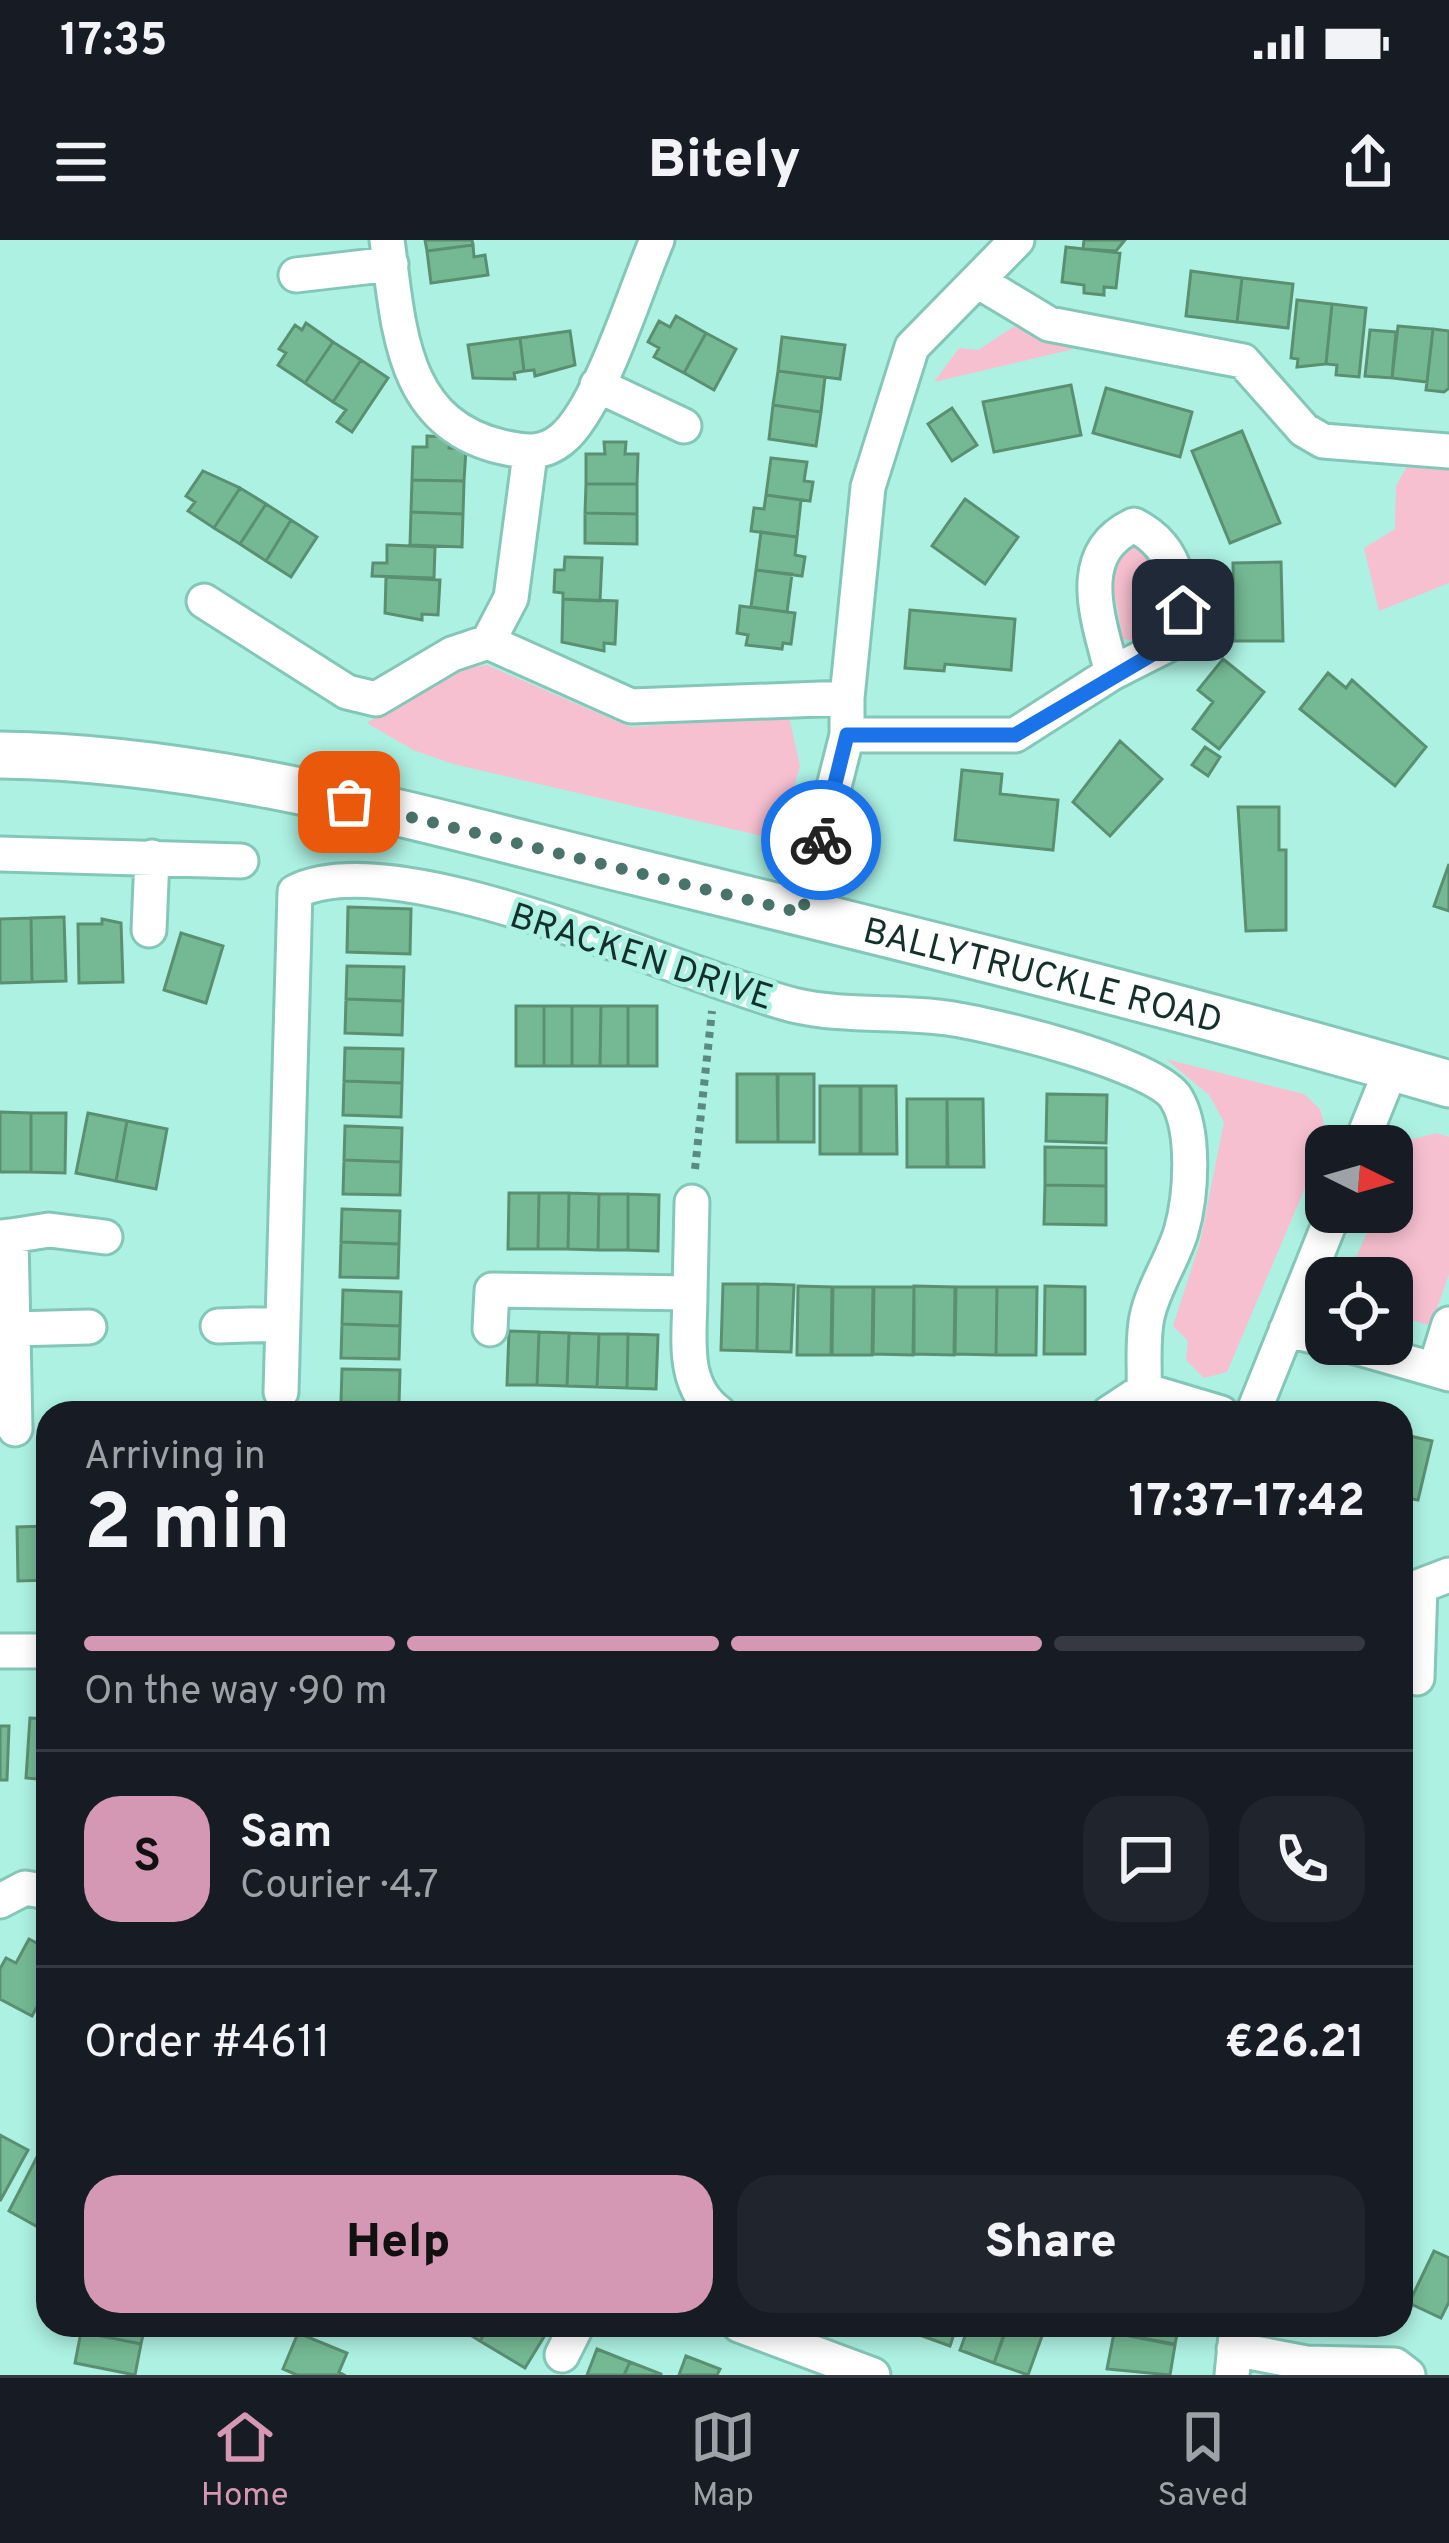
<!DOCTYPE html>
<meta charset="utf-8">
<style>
body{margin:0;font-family:Overpass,sans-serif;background:#20242c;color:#f1f3f6;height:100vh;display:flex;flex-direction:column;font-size:45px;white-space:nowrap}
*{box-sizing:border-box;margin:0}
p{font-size:39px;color:#9ea1a6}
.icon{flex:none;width:66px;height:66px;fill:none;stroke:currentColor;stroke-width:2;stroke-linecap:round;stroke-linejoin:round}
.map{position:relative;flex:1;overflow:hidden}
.sheet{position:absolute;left:36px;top:1161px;width:1377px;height:936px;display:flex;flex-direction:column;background:#171b24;border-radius:36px;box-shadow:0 6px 18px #0003}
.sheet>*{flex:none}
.needle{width:78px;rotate:95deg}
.controls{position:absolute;left:1305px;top:885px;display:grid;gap:24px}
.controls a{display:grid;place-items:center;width:108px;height:108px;border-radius:24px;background:#171b24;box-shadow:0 6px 18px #0003;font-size:60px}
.pin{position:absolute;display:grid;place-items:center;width:102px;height:102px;color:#fff;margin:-51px;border-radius:24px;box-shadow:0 6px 18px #0006}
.courier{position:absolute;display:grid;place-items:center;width:120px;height:120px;margin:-60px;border:9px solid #1a73e8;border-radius:50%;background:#fff;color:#222;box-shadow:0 3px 15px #0007}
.headline em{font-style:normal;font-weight:800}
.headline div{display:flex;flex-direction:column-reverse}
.headline{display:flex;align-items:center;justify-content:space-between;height:204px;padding:0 48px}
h1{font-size:78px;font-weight:800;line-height:90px}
.bar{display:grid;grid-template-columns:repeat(4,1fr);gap:18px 12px;align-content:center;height:144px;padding:0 48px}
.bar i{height:15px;border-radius:9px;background:#363941}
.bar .current{background:#d497b4}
.bar p{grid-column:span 4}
.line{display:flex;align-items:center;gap:30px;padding:0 48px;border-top:3px solid #363941}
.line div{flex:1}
.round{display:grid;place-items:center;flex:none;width:126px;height:126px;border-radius:36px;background:#20242c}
.primary-button{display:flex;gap:24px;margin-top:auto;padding:24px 48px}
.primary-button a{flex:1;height:138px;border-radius:36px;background:#d497b4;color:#111;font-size:48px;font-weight:800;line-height:138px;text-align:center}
.primary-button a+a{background:#20242c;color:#f1f3f6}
.status{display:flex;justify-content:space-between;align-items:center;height:84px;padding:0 60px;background:#171b24;direction:ltr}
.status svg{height:33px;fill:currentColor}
header{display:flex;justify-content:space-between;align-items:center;height:156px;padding:0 48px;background:#171b24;font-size:54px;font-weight:800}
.tab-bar{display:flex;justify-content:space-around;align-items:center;height:168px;border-top:3px solid #363941;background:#171b24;font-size:33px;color:#9ea1a6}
.tab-bar a{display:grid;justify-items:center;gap:6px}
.tab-bar .current{color:#d497b4}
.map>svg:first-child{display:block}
.green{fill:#f7c0d0}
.building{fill:#75b994;stroke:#5b8f72;stroke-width:3}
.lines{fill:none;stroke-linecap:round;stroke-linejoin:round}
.street-casing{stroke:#84c7b8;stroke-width:39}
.secondary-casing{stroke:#84c7b8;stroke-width:51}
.path{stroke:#5b8a80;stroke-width:8;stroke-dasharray:6 6;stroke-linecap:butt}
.street{stroke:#fff;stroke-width:33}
.secondary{stroke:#fff;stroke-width:45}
.done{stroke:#4a746b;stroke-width:12;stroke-dasharray:0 21.6}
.route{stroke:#1a73e8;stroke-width:15}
.labels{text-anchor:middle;stroke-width:10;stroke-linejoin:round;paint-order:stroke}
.street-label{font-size:36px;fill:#14302b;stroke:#adf1e2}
</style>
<div class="status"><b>17:35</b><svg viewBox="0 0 49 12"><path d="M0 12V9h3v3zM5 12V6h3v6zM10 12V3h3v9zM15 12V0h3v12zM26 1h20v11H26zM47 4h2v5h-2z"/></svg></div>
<header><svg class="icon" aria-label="menu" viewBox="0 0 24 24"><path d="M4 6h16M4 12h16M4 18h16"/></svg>Bitely<svg class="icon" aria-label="share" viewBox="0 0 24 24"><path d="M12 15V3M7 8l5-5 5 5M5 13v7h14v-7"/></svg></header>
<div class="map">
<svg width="1449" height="2135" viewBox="0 0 1449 2135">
<rect width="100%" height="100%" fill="#adf1e2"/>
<path class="green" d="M1018 84 1074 109 934 142 959 108 978 110Z
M1407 226 1449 230V343L1379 371 1364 308 1395 289 1396 246Z
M1138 300C1163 326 1170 347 1166 383L1142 402 1123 399 1109 324Z
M487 425 630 487 789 476 800 526 779 600 453 524 413 510 367 483 451 430Z
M1166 819 1304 854 1320 869 1327 896 1227 1132 1204 1138 1186 1120 1188 1101 1173 1086 1200 1002 1224 882 1209 855Z
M1437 893 1449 897V1034L1431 1086 1392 1074V1038H1347L1376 972H1392V934L1406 901Z"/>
<path class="building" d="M425 0H472L473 5 427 11Z
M1084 0H1125L1116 11 1083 9Z
M473 5 474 17 485 15 488 35 431 43 427 11Z
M1066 7 1120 13 1116 48 1104 47V55L1084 53V45L1062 42Z
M1191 31 1242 38 1237 82 1186 76Z
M1242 38 1293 44 1288 88 1237 82Z
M1297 60 1332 64 1326 124 1297 127 1298 119 1291 118Z
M1332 64 1366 68 1359 137 1336 135 1337 125 1326 124Z
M676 76 706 93 684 133 654 117 659 108 648 102 659 81 670 87Z
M306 83 333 102 305 143 278 125 286 113 279 109 295 85 302 90Z
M1398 86 1433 89 1427 142 1392 138Z
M1433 89 1449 91V148L1444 152 1426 150Z
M1370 90 1396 92 1392 138 1365 136Z
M570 91 575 125 535 136 534 130 524 131 520 98Z
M706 93 736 109 714 150 684 133Z
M782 97 845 105 840 139 778 131Z
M520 98 524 131 514 133 515 139 473 138 468 105Z
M333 102 361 120 333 162 305 143Z
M361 120 388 138 352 192 337 182 346 170 333 162Z
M778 131 825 137 821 172 773 165Z
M1071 145 1081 195 994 212 983 162Z
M1106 148 1192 172 1180 217 1093 193Z
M773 165 821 172 816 206 769 199Z
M952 168 977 205 952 221 928 184Z
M1242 191 1280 283 1230 303 1192 211Z
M427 196 450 197 449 208 466 209 464 241 412 240 413 207H427Z
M604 202H626L625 214H638L637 244H586V214H605Z
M771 218 807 222 804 241 813 242 810 261 766 255Z
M203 231 240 248 214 288 188 271 195 262 186 256Z
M412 240 464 241 463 274 411 272Z
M586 244H637V274L585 273Z
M240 248 266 264 240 304 214 288Z
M766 255 801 260 797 297 751 291 754 268 764 269Z
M965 259 1018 297 985 344 932 306Z
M266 264 291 280 266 321 240 304Z
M411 272 463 274 462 307 410 305Z
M585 273 637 274V304L585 303Z
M291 280 317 297 291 337 266 321Z
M761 292 797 297 795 315 805 317 802 336 756 330Z
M387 305 435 307 434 338 372 336 373 323H387Z
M565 317 602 318 600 361 563 359V353L554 352 555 330H564Z
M1281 322 1283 401H1234L1233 323Z
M756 330 792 334 787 372 751 367Z
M386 337 440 340 438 375 422 374V380L385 373Z
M563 359 617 361 615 404 604 403V411L562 402Z
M740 366 795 373 791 404 783 403 782 409 746 405 748 395 737 393Z
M910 370 1015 379 1011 430 945 424 944 431 905 428Z
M1223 419 1264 452 1219 509 1193 489 1213 462 1198 450Z
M1328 433 1346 448 1352 440 1426 507 1395 546 1300 469Z
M1120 501 1162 539 1110 596 1073 562Z
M1205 507 1220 517 1208 536 1192 525Z
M962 530 1002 534 1000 554 1058 560 1053 610 955 600Z
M1238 567H1279V610H1286V690L1246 691Z
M1449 624V671L1434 666Z
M348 667 411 669 410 714 347 712Z
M64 677 66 741 32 742 31 678Z
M31 678 32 742 0 743V679Z
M102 679 121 683 123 742 79 743 78 684H102Z
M181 693 223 706 206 763 164 750Z
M347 726 404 727 403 761 346 759Z
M346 759 403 761 402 795 345 793Z
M516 766H544V826H516Z
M544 766H572V826H544Z
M572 766H601L600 826H572Z
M601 766H628V826H600Z
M628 766H657V826H628Z
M345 808 403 809 402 843 344 841Z
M737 834H777L778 902H737Z
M778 834H814V902H778Z
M344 841 402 843 401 877 343 875Z
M820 846H860V914H820Z
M861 846H896L897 914H861Z
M1047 854 1107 855 1106 903 1046 901Z
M907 859H947V927H907Z
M947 859H983L984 927H948Z
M0 872 31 873V932H0Z
M31 873H66L65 933 31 932Z
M88 873 127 881 116 941 76 933Z
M127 881 167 889 156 949 116 941Z
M345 886 402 888 401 922 344 920Z
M1045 907 1106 908V946L1045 945Z
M344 920 401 922 400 955 343 954Z
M1045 945 1106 946V985L1044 984Z
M509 953H539L538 1009H508Z
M539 953H569L568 1009H538Z
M569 953 599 954 598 1010 568 1009Z
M599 954H628V1010H598Z
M628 954 659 955 658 1011 628 1010Z
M342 969 400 971 399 1004 341 1002Z
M341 1002 399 1004 398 1038 340 1037Z
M723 1044H758L757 1111 721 1110Z
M758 1044 794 1045 791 1112 757 1111Z
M798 1046 832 1047 831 1115H797Z
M914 1046 955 1047 954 1115 914 1114Z
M1045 1046 1085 1047V1114H1044Z
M833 1047H873L872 1115H832Z
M874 1047H914L913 1115 873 1114Z
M956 1047H997L996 1115 955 1114Z
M997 1047H1037L1036 1115H996Z
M343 1050 401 1052 400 1086 342 1084Z
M342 1084 400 1086 399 1119 341 1118Z
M509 1091 539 1092 537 1145H507Z
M539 1092 569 1093 567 1146 537 1145Z
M569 1093 599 1094 597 1147 567 1146Z
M599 1094H628L627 1148 597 1147Z
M628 1094 658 1095 656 1149 627 1148Z
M342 1129 400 1130 399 1164 341 1162Z
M341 1162 399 1164 398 1173H341Z
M1401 1194 1432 1201 1418 1260 1401 1257Z
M47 1286 48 1340 18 1341 17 1287Z
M30 1478 48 1479V1540L26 1538Z
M0 1486H9L7 1540H0Z
M29 1699 48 1709V1747L32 1776 0 1759V1729L6 1718 16 1723Z
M0 1895 28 1910 0 1961Z
M37 1917 48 1922V1965L36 1986 9 1971Z
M1401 2005 1411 2007 1403 2064H1401Z
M1434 2011 1449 2018V2062L1441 2078 1409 2063Z
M82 2085H145L141 2104 81 2092Z
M454 2085H490L480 2101Z
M490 2085H547L550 2087 525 2128 480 2101Z
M920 2085H957L950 2106 917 2094Z
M969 2085H1007L994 2123 960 2110Z
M1008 2085H1046L1028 2135 994 2123Z
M1115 2085H1179L1175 2104 1114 2093Z
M81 2092 141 2104 135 2135 75 2123Z
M298 2093 347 2113 339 2132 344 2135H297L283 2129Z
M1114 2093 1175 2105 1170 2135 1107 2129Z
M597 2109 630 2122 624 2135H587Z
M686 2116 720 2129 717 2135H679Z
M630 2122 661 2134V2135H624Z"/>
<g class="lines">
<defs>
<path id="street" d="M387 0C399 87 400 183 502 207 524 212 543 215 562 199 600 168 636 48 657 0
M296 35 391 24
M981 43 1049 84 1243 121 1304 190 1323 201 1449 211
M597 145 684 186
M204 361 347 452 376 459 452 414 488 402 511 358 530 214
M488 402 631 466 847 458V495L802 673
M847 458 868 247 912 107 1017 0
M847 495H1015L1112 433C1099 380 1072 314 1134 285 1180 308 1187 357 1173 402L1112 433
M0 614 241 621
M149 690 152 617
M1360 906 1392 827
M11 996 49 990 105 997
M0 997 11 996 15 1189
M690 1053 692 962
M218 1086 283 1084
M13 1089 89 1087
M490 1089 492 1050 690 1053C690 1097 680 1145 719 1173
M1286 1090 1326 1099
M1345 1104 1449 1134
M1436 1126 1449 1084
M281 1152 295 652C396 600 680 736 793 765 843 777 896 771 947 778 991 784 1155 824 1176 858 1196 891 1191 957 1181 992 1172 1021 1153 1048 1147 1077 1142 1100 1145 1127 1144 1150L1221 1173
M1109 1173 1144 1150
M1253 1173 1334 972
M0 1411H48
M1417 1438 1420 1346 1449 1335
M0 1661 25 1648 48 1652
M739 2085 873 2135
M1234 2109 1306 2123 1395 2125 1408 2135
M562 2115 577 2085
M1232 2135 1237 2085"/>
<g id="secondary">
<path id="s1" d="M0 515C216 518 424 580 632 631 906 698 1179 765 1449 844"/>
</g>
</defs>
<use href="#street" class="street-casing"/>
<use href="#secondary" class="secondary-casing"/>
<path class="path" d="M695 929 712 771"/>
<use href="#street" class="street"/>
<use href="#secondary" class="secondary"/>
</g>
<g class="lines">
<path class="done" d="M349 562 802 673 821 600"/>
<path class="route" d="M821 600 847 495H1015L1173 402 1183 370"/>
</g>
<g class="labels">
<g class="street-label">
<text transform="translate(642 715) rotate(18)" y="13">BRACKEN DRIVE</text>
<text dy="13" stroke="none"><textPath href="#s1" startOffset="1068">BALLYTRUCKLE ROAD</textPath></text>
</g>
</g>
</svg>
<div class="controls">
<a><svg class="needle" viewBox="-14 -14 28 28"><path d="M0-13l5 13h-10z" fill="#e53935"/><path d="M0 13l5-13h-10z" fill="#9ea1a6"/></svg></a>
<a><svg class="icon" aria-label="locate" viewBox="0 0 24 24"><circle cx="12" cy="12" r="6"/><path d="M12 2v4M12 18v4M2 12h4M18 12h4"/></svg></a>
</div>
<div class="pin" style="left:349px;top:562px;background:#ea580c"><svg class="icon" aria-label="bag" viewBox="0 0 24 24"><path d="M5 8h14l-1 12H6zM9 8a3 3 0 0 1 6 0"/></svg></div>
<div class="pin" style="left:1183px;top:370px;background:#1f2937"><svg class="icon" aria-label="home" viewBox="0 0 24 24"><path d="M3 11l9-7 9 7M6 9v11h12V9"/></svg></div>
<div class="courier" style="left:821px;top:600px"><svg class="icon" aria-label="bike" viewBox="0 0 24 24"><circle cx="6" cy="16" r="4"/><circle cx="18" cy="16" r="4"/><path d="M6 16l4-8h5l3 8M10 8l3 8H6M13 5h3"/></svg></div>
<section class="sheet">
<div class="headline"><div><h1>2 min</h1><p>Arriving in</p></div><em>17:37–17:42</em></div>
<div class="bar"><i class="current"></i><i class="current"></i><i class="current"></i><i></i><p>On the way · 90 m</p></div>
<div class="line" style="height:216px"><b class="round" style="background:#d497b4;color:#111">S</b><div><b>Sam</b><p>Courier · 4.7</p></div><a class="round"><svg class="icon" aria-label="chat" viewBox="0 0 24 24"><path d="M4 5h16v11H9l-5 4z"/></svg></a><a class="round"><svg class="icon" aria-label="phone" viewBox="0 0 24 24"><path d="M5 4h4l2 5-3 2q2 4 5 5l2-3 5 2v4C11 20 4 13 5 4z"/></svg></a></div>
<div class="line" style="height:156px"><div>Order #4611</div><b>€26.21</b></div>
<div class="primary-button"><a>Help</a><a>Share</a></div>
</section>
</div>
<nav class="tab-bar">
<a class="current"><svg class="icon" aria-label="home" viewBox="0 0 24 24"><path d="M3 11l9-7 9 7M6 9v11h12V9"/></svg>Home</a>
<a><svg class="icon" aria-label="map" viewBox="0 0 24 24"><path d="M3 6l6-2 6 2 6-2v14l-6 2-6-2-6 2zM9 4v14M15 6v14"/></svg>Map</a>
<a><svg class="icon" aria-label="saved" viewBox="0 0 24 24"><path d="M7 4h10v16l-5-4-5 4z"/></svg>Saved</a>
</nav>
